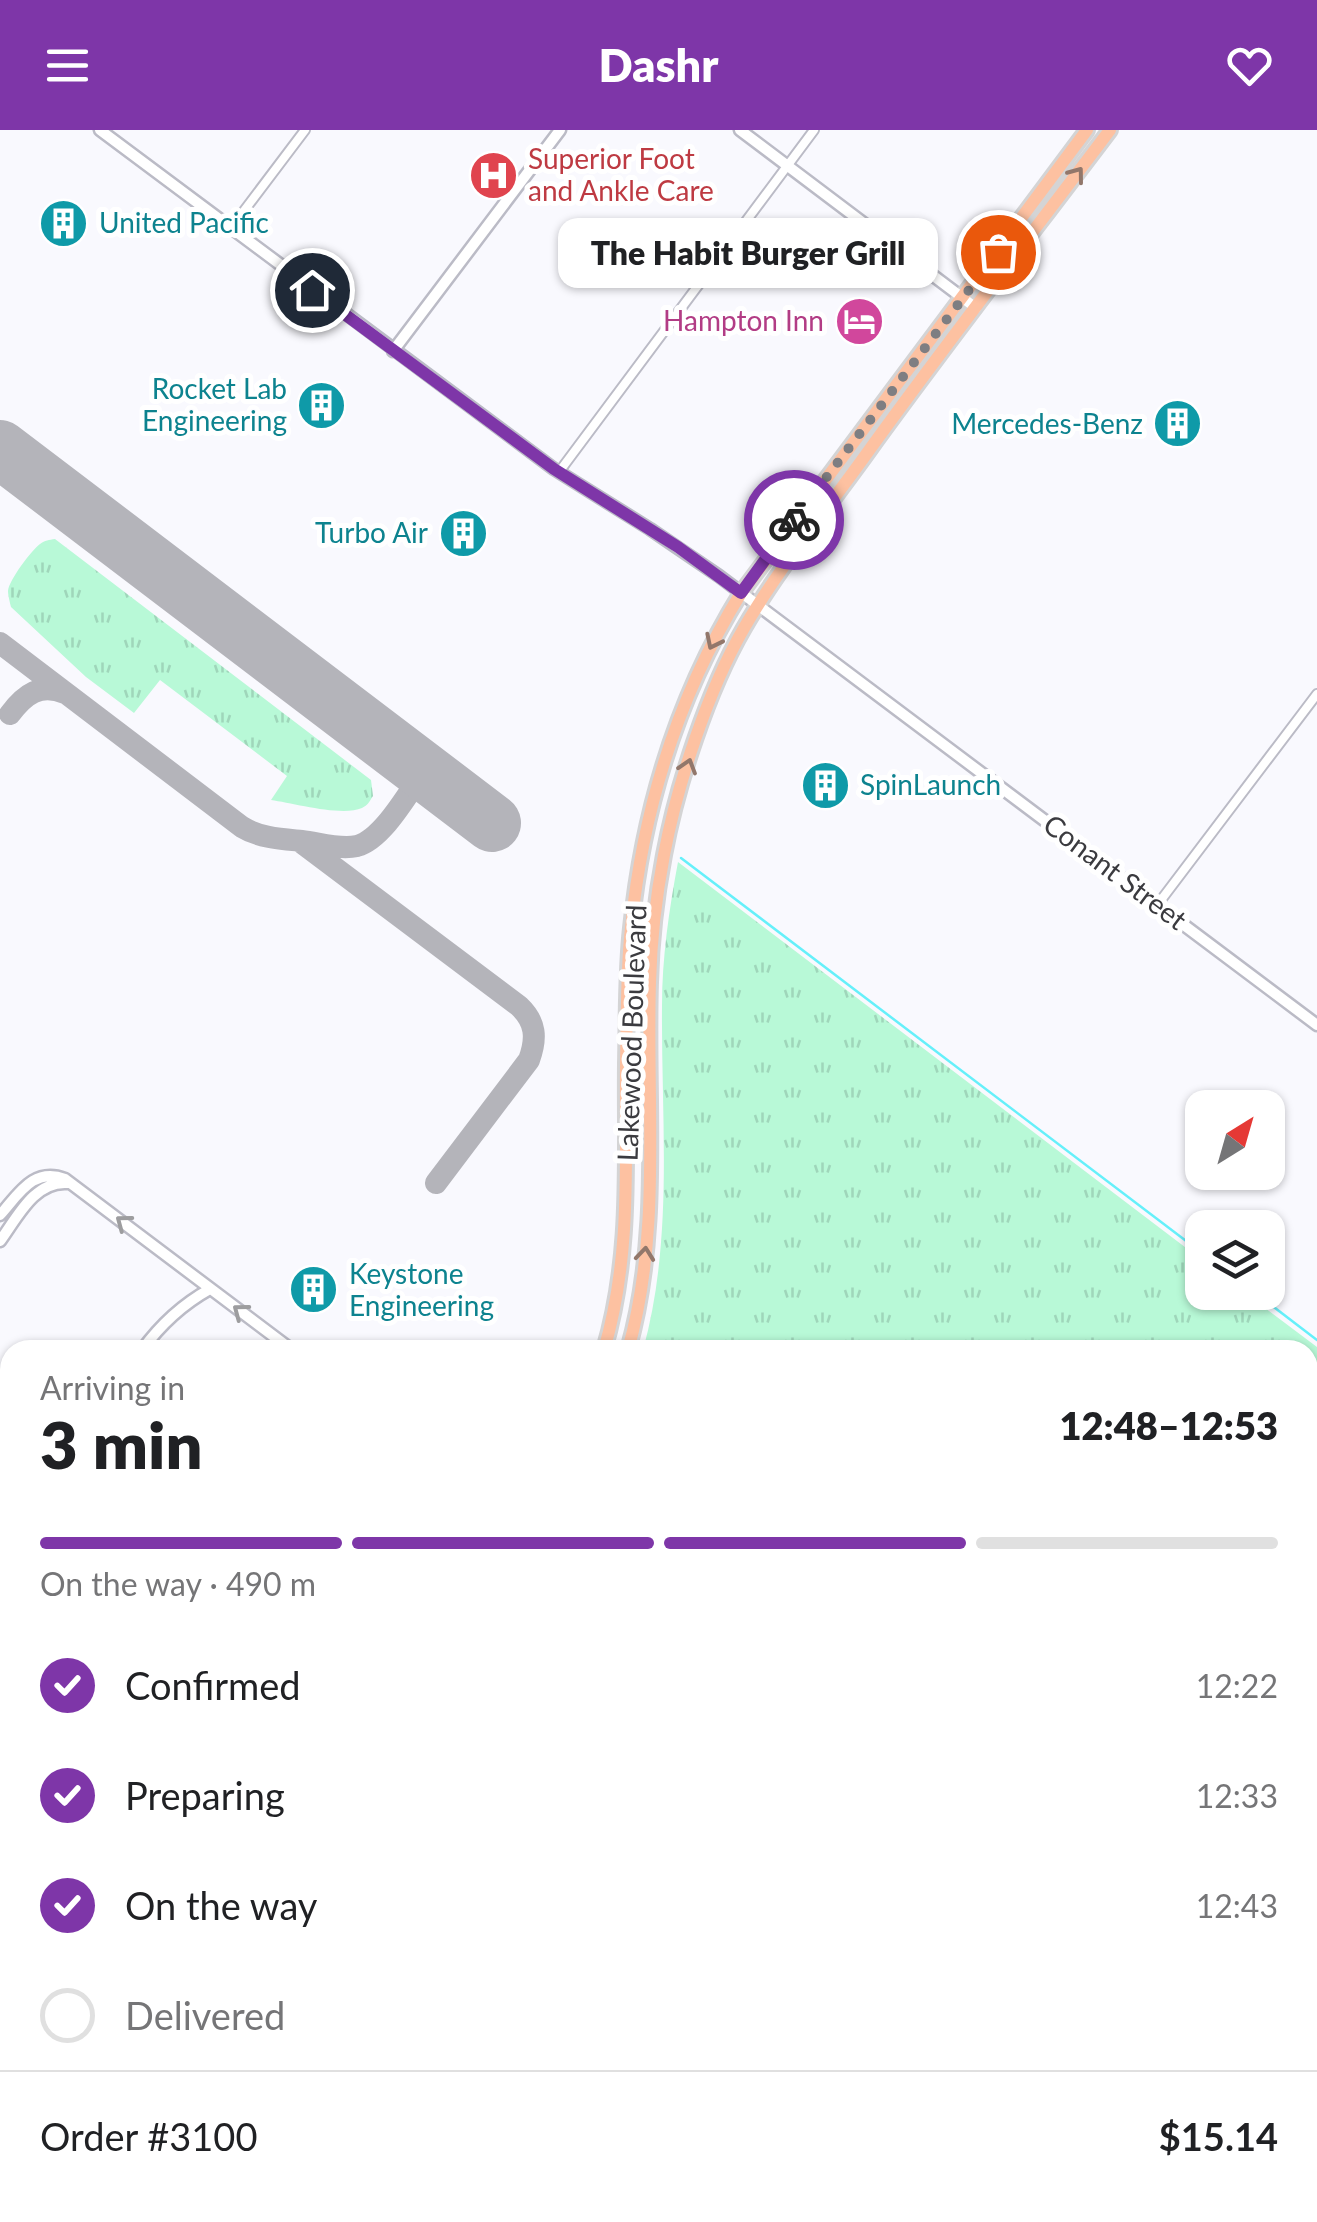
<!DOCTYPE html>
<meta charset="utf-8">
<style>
body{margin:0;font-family:Lato,sans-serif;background:#f2f2f2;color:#202124;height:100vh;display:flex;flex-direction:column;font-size:38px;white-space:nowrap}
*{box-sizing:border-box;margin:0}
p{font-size:32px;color:#757577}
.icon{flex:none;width:55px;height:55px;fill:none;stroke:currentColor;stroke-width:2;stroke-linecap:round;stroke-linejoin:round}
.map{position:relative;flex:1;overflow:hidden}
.panel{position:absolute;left:0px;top:1210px;width:1318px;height:882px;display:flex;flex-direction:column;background:#fff;border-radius:30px 30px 0 0;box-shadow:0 2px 8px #0004}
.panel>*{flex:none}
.needle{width:65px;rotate:37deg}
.fabs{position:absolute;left:1185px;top:960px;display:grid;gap:20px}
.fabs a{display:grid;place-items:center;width:100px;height:100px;border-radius:20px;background:#fff;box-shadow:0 2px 8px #0004;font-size:50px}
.pin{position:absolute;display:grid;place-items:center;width:85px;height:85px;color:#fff;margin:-42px;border:5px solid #fff;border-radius:50%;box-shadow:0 2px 10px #0007}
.courier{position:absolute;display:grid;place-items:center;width:100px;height:100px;margin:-50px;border:8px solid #7e36a8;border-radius:50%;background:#fff;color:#222;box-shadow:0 2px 12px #0007}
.bubble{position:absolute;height:70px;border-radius:20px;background:#fff;box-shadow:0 2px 8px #0004;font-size:32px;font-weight:800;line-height:70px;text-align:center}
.head em{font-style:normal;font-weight:800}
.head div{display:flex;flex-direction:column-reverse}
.head{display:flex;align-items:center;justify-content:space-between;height:170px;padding:0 40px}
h1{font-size:65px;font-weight:800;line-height:75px}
.bar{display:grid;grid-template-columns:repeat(4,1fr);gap:15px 10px;align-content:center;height:120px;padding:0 40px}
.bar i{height:12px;border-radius:8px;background:#e0e0e0}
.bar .on{background:#7e36a8}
.bar p{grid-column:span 4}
.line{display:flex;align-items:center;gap:25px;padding:0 40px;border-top:2px solid #e0e0e0}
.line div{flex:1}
ol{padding:0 40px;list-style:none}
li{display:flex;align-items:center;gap:30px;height:110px}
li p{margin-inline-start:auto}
li .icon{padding:10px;border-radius:50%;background:#7e36a8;color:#fff;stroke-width:4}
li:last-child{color:#757577}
li i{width:55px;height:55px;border:5px solid #e0e0e0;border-radius:50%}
header{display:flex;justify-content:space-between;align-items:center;height:130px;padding:0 40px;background:#7e36a8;color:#fff;font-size:45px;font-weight:800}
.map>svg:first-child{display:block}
.grass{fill:url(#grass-tufts)}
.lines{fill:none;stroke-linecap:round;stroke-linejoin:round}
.stream{stroke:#66f0fa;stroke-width:2.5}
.taxiway{stroke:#b4b4ba;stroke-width:22}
.runway{stroke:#b4b4ba;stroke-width:58}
.minor-casing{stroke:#bbbbc6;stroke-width:12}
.tertiary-casing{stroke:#bbbbc6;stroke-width:15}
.secondary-casing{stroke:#bbbbc6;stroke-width:16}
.primary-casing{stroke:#d4d4d5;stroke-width:18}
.minor{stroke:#fff;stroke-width:8}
.tertiary{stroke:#fff;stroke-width:10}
.secondary{stroke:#fff;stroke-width:11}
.primary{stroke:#fdc1a1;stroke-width:12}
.oneway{stroke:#92776b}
.oneway2{stroke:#9d9d9f}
.done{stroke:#7e7e82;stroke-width:10;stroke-dasharray:0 18}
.route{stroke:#7e36a8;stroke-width:12}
.labels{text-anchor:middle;stroke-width:10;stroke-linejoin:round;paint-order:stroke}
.health-label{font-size:28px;fill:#be3a42;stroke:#fff;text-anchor:start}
.culture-label{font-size:28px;fill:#0d838f;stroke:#fff;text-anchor:start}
.hotel-label{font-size:28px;fill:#b23c85;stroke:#fff;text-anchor:end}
.street-label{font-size:28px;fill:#3b3b3f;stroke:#fff}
</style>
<header><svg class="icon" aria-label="menu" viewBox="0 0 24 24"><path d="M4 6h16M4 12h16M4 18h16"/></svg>Dashr<svg class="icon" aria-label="heart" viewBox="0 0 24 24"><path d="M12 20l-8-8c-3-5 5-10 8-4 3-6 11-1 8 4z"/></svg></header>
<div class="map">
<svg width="1317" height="2092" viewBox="0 0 1317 2092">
<defs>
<pattern id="grass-tufts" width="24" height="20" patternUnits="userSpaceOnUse" patternTransform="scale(2.5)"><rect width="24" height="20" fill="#b8f9d7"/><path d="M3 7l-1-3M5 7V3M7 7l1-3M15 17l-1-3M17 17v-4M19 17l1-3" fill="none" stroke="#9fd6ba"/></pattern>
</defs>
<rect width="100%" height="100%" fill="#f9f9fe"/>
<path class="grass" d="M55 409 371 650 373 666C369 672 368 675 362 678 342 687 293 673 271 670L287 646 160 550 134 583 86 547 11 477C10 473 8 465 8 461 9 450 31 421 40 414 45 410 49 410 55 409Z
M678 732 1202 1130V1162L1245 1163 1317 1217V1258L1308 1270V1220H643C674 1108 661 991 662 876 662 828 669 780 678 732Z
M66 2083V2082L772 2083 765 2092H59Z"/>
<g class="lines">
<path class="stream" d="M681 728 1202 1123
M1254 1162 1317 1210
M0 2011 10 2037"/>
<path class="taxiway" d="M0 513 242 697C260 708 282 709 302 711 319 713 340 720 357 716 383 709 408 663 424 641
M10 584C25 564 40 553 65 563
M302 713 519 876C536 892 537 908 529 930L436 1053
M0 1680 10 1667"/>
<path class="runway" d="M0 319 492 693"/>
<defs>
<path id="minor" d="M231 98 305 0
M559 342 814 0
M1158 774 1317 564
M1308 1454 1317 1442
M1308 1612 1317 1599
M1308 1773 1317 1760
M1308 1932 1317 1920
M929 2082 942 2092
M1089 2082 1101 2092
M1251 2082 1263 2092
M822 2092 830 2082
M1312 2092 1317 2086"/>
<path id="tertiary" d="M100 0 554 339 650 399 719 446 1317 895
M740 0 976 178
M393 221 560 0
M0 1085C19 1064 33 1037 65 1049L292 1220
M0 1111C17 1088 34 1051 67 1053
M142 1220C161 1194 183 1174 210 1159
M0 1280 10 1288"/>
<path id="secondary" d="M1308 1413 1317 1400
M1308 1985 1317 1992
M1308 2004 1317 2012
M0 2068 10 2079
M791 2092 798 2082"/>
<path id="primary" d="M604 1220C632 1124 625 1032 626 934 627 889 626 843 631 798 643 679 678 565 741 463L1087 0
M628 1220C662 1100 646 975 650 852 651 810 656 767 664 725 677 655 708 560 744 498 780 436 828 378 870 319 948 211 1030 106 1110 0
M5 2092 13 2082
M35 2092 42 2082"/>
</defs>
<use href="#minor" class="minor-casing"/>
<use href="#tertiary" class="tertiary-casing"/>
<use href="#secondary" class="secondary-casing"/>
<use href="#primary" class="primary-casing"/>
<use href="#minor" class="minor"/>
<use href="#tertiary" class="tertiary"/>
<use href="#secondary" class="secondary"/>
<use href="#primary" class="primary"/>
</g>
<defs><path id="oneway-chevron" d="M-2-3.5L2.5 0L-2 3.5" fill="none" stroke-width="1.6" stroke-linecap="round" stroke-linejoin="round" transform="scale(2.5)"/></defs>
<g class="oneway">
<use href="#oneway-chevron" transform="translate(1077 44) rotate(-53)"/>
<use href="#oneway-chevron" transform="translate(713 512) rotate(116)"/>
<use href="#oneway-chevron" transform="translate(688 636) rotate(-73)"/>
<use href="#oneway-chevron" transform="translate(645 1124) rotate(-84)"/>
</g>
<g class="oneway2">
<use href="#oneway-chevron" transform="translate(123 1092) rotate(-143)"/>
<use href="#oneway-chevron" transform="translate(240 1181) rotate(-143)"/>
</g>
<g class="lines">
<path class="done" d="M794 390 998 122"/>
<path class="route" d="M312 160 554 339 678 417 741 463 794 390"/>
</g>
<defs>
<symbol id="hospital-disc" viewBox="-11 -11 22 22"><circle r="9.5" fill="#e0444e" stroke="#fff"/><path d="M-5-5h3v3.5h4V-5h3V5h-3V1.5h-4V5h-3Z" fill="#fff"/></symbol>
<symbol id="building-disc" viewBox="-11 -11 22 22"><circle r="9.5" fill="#0f9aa8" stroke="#fff"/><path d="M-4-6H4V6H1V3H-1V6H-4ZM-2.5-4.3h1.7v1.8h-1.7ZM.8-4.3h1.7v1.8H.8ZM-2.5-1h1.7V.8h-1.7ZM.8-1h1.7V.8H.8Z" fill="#fff"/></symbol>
<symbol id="hotel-disc" viewBox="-11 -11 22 22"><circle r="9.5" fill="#d1479c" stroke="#fff"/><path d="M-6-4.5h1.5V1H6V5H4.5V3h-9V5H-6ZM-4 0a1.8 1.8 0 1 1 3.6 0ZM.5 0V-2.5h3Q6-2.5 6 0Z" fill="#fff"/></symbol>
</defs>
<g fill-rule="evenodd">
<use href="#hospital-disc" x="466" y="18" width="55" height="55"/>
<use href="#building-disc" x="36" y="66" width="55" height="55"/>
<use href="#hotel-disc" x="832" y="164" width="55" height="55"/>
<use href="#building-disc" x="294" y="248" width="55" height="55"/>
<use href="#building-disc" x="1150" y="266" width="55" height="55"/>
<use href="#building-disc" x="436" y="376" width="55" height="55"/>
<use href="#building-disc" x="798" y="628" width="55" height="55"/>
<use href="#building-disc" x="286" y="1132" width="55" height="55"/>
</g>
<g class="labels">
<g class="health-label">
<text x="528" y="39">Superior Foot<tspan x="528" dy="32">and Ankle Care</tspan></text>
</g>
<g class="culture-label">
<text x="99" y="103">United Pacific</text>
<text x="287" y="269" text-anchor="end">Rocket Lab<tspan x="287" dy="32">Engineering</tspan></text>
<text x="1143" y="304" text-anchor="end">Mercedes-Benz</text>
<text x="428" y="413" text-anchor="end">Turbo Air</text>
<text x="860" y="665">SpinLaunch</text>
<text x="349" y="1154">Keystone<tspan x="349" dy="32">Engineering</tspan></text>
</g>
<g class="hotel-label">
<text x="824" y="201">Hampton Inn</text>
</g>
<g class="street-label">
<text transform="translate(1115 742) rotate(37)" y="10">Conant Street</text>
<text transform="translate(632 903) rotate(-88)" y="10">Lakewood Boulevard</text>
</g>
</g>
</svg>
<div class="fabs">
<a><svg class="needle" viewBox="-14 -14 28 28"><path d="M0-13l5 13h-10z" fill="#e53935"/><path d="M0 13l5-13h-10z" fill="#757577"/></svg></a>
<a><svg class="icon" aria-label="layers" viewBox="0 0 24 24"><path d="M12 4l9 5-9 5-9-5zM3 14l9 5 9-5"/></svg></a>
</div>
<div class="pin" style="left:998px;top:122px;background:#ea580c"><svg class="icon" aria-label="bag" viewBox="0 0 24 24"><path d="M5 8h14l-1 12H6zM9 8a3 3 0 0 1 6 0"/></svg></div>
<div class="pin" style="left:312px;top:160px;background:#1f2937"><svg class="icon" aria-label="home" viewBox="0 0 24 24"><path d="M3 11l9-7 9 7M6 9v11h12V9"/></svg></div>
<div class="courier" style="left:794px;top:390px"><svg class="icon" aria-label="bike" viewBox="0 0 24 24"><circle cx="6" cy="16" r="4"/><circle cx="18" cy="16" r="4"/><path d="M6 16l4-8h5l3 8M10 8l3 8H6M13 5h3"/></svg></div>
<div class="bubble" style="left:558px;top:88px;width:380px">The Habit Burger Grill</div>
<section class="panel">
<div class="head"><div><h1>3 min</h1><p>Arriving in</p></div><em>12:48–12:53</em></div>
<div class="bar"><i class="on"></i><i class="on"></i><i class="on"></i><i></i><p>On the way · 490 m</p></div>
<ol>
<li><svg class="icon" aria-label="check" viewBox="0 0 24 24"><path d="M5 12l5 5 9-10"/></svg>Confirmed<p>12:22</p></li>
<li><svg class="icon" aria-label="check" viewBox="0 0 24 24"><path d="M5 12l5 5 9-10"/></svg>Preparing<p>12:33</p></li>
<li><svg class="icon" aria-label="check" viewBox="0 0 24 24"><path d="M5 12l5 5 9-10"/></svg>On the way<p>12:43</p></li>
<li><i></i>Delivered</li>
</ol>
<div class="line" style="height:130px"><div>Order #3100</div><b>$15.14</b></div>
</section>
</div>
